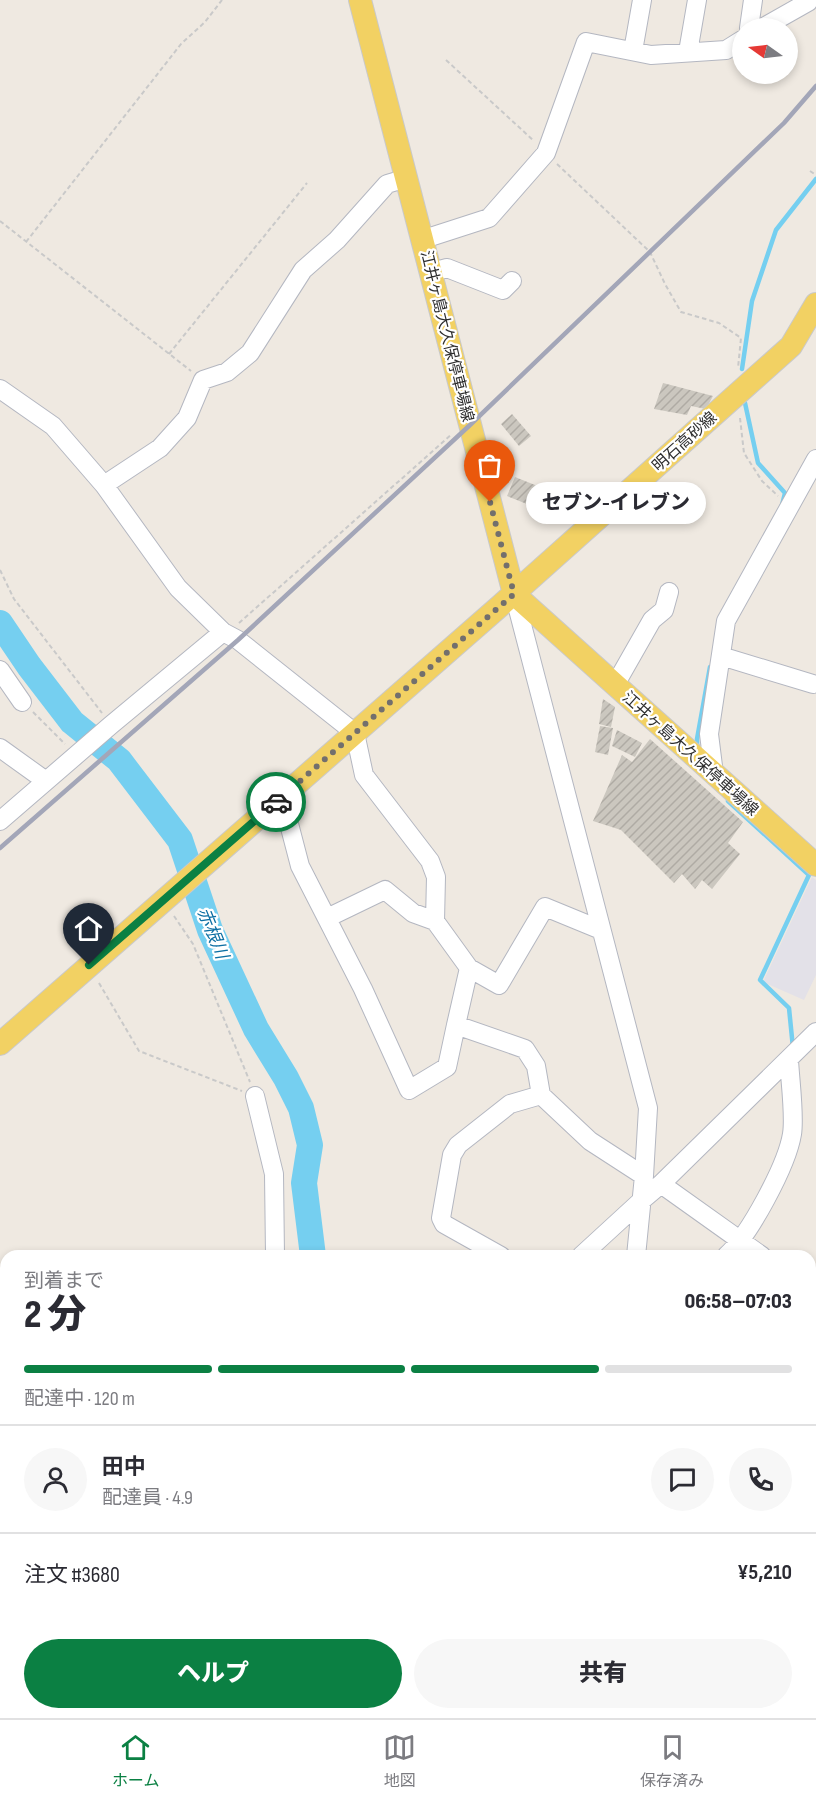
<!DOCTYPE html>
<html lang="ja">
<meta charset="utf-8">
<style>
body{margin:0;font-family:"Sofia Sans Condensed","Noto Sans JP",sans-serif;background:#f7f7f7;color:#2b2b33;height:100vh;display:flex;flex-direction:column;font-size:22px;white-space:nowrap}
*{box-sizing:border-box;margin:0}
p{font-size:20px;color:#7c7c81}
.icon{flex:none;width:33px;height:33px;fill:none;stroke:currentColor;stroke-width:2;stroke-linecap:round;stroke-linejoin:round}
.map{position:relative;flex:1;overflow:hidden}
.panel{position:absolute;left:0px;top:1250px;width:816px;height:470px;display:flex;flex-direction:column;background:#fff;border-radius:18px 18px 0 0;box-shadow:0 3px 9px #0003}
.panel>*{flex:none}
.needle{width:39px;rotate:284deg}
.buttons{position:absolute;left:732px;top:18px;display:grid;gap:12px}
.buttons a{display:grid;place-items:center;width:66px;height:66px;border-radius:50%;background:#fff;box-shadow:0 3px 9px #0003;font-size:30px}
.pin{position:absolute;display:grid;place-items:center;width:51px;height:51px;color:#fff;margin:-62px -26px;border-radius:50% 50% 50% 0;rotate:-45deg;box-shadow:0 0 6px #0007}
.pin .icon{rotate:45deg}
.courier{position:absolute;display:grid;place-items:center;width:60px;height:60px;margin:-30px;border:4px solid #0b8043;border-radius:50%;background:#fff;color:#222;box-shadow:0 2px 8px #0007}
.bubble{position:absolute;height:42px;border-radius:21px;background:#fff;box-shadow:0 3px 9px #0003;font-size:20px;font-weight:800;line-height:42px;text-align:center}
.overview em{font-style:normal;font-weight:800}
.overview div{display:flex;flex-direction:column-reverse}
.overview{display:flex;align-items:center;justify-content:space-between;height:102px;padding:0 24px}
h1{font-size:39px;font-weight:800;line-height:45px}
.bar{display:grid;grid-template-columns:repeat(4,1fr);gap:9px 6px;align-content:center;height:72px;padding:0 24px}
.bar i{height:8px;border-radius:4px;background:#e1e1e2}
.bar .selected{background:#0b8043}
.bar p{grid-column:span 4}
.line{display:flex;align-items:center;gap:15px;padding:0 24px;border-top:2px solid #e1e1e2}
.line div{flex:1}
.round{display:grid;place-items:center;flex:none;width:63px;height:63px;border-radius:32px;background:#f7f7f7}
.primary-button{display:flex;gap:12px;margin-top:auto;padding:12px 24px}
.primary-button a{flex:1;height:69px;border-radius:36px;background:#0b8043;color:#fff;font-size:24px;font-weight:800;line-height:69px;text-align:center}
.primary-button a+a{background:#f7f7f7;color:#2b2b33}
.tabs{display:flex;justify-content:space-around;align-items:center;height:84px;border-top:2px solid #e1e1e2;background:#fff;font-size:16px;color:#7c7c81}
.tabs a{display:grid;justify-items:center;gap:3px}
.tabs .selected{color:#0b8043}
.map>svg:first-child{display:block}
.industrial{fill:#e3e1e8}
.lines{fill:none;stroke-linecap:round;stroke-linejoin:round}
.stream{stroke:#75cff0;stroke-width:4.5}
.river{stroke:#75cff0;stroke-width:26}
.building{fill:url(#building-hatch)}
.minor-casing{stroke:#b4b7c1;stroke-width:20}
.major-casing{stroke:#c9c9c9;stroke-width:24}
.path{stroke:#c9c9c9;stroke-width:2;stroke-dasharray:4.5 3;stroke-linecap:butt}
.minor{stroke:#fff;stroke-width:18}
.major{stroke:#f2d163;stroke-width:22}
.rail{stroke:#a3a6b8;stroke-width:4.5}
.done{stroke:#726f6d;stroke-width:6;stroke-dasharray:0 10.8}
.route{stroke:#0b8043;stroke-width:8}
.labels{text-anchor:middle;stroke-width:4.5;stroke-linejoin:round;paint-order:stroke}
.street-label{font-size:16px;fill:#2e2e2e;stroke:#fff}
.water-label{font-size:18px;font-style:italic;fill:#0d6fa3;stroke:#fff}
</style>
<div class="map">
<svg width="816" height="1718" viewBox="0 0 816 1718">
<defs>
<pattern id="building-hatch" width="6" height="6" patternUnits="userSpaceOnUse" patternTransform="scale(1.5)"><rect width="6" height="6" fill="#cbc7bf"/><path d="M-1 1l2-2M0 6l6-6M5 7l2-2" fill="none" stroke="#afaba4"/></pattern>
</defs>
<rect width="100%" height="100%" fill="#efe9e1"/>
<path class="industrial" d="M812 877 816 880V975L804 1000 763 982Z"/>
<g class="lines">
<path class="stream" d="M742 369 752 301 776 230 816 179
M745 403 758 463 785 493 782 505
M697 748V739L710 667
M728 801 809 875 760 980 789 1008 793 1048"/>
<path class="river" d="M0 623 29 666 72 722 119 760 180 840 210 930 256 1029 286 1078 301 1108 310 1145 304 1183 313 1256"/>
</g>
<path class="building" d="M663 383 713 396 706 409 691 406 687 415 654 409Z
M512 414 531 436 519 446 501 424Z
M515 477 555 493 547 512 507 496Z
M603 699 615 707 611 727 599 724Z
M600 726 613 728 608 755 595 752Z
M617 730 642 743 635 757 612 746Z
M650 739 743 822 728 843 740 854 712 889 702 880 695 889 682 874 674 883 621 830 593 821 622 755 632 762Z"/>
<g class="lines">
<defs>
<path id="minor" d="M749 28 753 0
M762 28 808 2V0
M633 51 642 0
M688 52 697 0
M424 239 489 218 546 153 586 42 651 55 726 50 742 40
M432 272 447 268 503 290 512 281
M0 389 53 426 104 485 178 588 223 632 238 640 355 733 364 775 430 861 436 877 435 921 469 968 456 1025 525 1049 536 1066 541 1095 590 1141 644 1176
M104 485 160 448 187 418 203 380 227 372 250 353 303 270 337 240 387 184 407 178
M514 594 648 1108 644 1176 636 1256
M721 656 813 684
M0 670 22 702
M615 685 652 620 664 610 669 592
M0 748 46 781
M714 774 709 734 726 621 816 459
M282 797 300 866 363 989 409 1090 447 1067 456 1025
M0 821 111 725 223 632
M327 918 385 890 413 913 435 921
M469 968 499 985 545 907 601 930
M255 1096 274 1174 275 1256
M661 1184 762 1256
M501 1256 444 1224 441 1218 452 1155 458 1145 510 1104 541 1095
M581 1256 642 1200 661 1184 816 1032
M726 1256C749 1236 787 1165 792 1134 795 1116 790 1080 789 1060
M810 1290 816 1295
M810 1490 816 1479
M810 1592 816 1594
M810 1694 816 1680
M77 1713V1718
M484 1713 487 1718
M9 1718 13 1713
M191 1718 192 1713
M283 1718 284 1713
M585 1718 586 1713
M666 1718 668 1713
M800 1718 802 1713"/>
<path id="major" d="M360 0 514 594 816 865
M0 1044 501 605 791 346 816 304"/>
</defs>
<use href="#minor" class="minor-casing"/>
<use href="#major" class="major-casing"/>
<path class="path" d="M446 60 534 141
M557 164 650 252 665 284 681 312 719 323 741 338 738 368
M810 171 816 175
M0 221 191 371
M26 242 181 44 205 22 222 0
M169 354 307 183
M740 418 744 453 762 481 778 496
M0 570 14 599 102 713
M239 623 452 434
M33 712 65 744
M174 916 193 944 250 1082
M99 983 139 1051 242 1091
M810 1509 816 1512
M810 1543 816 1532"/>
<use href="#minor" class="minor"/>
<use href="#major" class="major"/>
<path class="rail" d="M0 848 238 640 470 425 784 123 816 86"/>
</g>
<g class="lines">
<path class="done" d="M276 802 514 594 490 502"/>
<path class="route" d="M89 965 276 802"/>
</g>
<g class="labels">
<g class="street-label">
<text transform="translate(448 336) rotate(76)" y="6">江井ヶ島大久保停車場線</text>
<text transform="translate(684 441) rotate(-42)" y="6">明石高砂線</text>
<text transform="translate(691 753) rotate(42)" y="6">江井ヶ島大久保停車場線</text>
</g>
<g class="water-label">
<text transform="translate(213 933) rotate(68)" y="6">赤根川</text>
</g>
</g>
</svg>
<div class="buttons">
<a><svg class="needle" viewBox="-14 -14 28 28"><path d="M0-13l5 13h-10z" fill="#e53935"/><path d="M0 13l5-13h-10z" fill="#7c7c81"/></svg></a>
</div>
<div class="pin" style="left:490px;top:502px;background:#ea580c"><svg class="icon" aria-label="bag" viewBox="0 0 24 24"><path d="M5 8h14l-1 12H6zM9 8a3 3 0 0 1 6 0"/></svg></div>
<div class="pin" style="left:89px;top:965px;background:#1f2937"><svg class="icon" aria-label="home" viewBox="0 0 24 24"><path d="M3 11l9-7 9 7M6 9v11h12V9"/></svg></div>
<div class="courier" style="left:276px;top:802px"><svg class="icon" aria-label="car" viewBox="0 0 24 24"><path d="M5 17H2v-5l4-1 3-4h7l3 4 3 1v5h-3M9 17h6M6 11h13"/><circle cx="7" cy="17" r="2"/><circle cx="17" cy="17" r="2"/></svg></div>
<div class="bubble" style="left:526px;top:482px;width:180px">セブン-イレブン</div>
<section class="panel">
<div class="overview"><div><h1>2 分</h1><p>到着まで</p></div><em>06:58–07:03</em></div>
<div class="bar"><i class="selected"></i><i class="selected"></i><i class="selected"></i><i></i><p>配達中 · 120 m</p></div>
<div class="line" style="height:108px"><a class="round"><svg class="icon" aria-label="person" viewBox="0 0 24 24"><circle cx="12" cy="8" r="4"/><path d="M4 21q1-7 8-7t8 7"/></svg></a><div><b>田中</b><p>配達員 · 4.9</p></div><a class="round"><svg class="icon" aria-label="chat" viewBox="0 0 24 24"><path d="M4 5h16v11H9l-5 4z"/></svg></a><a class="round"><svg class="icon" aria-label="phone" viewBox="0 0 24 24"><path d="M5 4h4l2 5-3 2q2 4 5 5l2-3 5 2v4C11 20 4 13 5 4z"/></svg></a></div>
<div class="line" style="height:78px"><div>注文 #3680</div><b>¥5,210</b></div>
<div class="primary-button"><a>ヘルプ</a><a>共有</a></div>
</section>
</div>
<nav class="tabs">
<a class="selected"><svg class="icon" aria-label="home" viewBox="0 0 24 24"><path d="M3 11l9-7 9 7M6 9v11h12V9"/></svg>ホーム</a>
<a><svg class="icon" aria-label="map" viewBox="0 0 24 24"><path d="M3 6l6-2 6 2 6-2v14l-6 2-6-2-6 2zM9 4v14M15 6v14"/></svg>地図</a>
<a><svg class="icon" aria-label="saved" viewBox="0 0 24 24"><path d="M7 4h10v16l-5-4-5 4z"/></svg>保存済み</a>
</nav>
